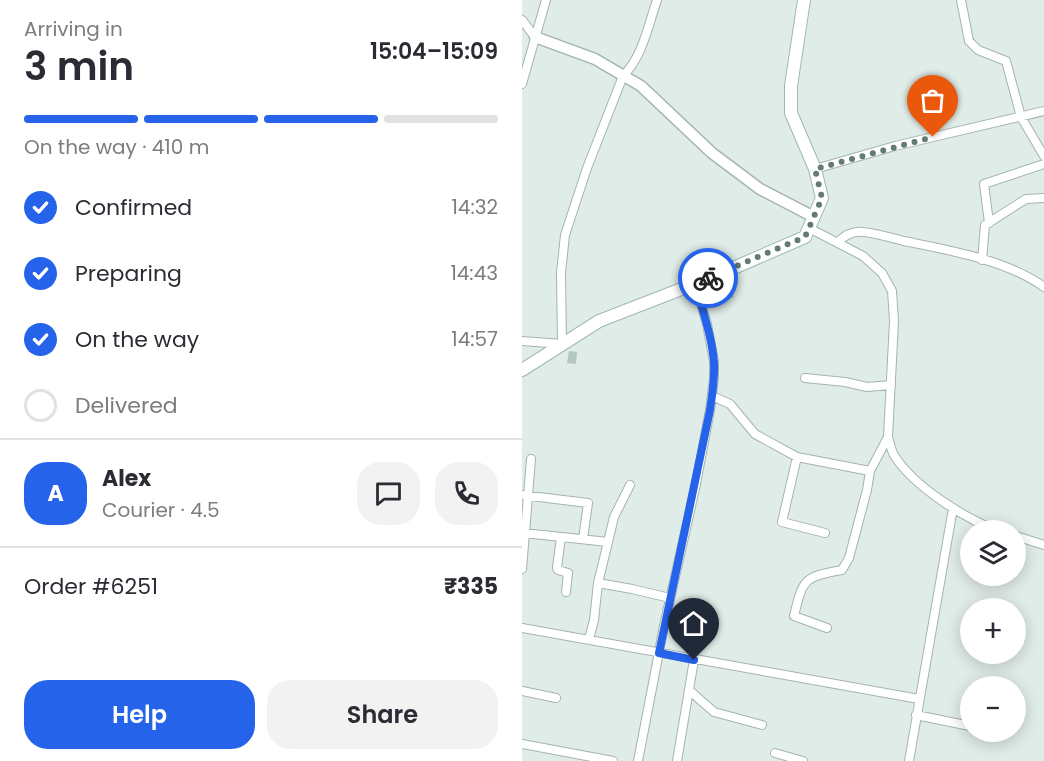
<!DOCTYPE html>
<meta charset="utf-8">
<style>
body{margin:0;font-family:Poppins,sans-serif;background:#f2f2f3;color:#2b2b33;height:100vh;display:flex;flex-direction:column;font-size:22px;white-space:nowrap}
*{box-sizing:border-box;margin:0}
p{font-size:20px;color:#7c7c81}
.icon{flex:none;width:33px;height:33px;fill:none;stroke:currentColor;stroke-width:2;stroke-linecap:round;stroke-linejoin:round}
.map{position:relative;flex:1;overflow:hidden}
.sheet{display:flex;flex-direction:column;background:#fff;width:522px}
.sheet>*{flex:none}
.buttons{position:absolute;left:438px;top:520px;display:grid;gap:12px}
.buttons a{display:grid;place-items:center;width:66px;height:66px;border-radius:50%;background:#fff;box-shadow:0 3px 15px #0003;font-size:30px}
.pin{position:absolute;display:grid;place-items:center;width:51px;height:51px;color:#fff;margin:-62px -26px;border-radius:50% 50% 50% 0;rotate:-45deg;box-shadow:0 0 6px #0007}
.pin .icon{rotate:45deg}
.courier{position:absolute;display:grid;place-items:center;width:60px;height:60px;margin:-30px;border:4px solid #2563eb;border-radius:50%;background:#fff;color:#222;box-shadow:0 2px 8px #0007}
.head em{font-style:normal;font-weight:600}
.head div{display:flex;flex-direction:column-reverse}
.head{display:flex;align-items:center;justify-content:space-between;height:102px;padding:0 24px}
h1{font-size:39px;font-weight:600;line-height:45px}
.bar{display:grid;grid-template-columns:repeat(4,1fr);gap:9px 6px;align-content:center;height:72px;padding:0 24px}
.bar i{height:8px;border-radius:4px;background:#e1e1e2}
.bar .current{background:#2563eb}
.bar p{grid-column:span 4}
.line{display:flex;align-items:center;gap:15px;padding:0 24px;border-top:2px solid #e1e1e2}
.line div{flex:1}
.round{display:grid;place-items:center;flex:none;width:63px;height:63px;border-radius:24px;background:#f2f2f3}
ol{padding:0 24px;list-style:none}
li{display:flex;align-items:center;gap:18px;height:66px}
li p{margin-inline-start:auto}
li .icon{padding:6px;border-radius:50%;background:#2563eb;color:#fff;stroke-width:4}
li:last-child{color:#7c7c81}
li i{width:33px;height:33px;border:3px solid #e1e1e2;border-radius:50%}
.action{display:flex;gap:12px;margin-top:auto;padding:12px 24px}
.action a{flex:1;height:69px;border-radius:24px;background:#2563eb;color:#fff;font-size:24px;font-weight:600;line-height:69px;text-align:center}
.action a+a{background:#f2f2f3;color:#2b2b33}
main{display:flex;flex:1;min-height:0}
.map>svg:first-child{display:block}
.building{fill:#b5c7c1}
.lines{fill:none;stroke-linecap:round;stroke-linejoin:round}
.minor-casing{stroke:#a3b4af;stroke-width:10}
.tertiary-casing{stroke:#a3b4af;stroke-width:13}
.secondary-casing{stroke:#9eb8b1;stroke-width:14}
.minor{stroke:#fff;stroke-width:8}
.tertiary{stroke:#fff;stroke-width:10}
.secondary{stroke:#fff;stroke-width:12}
.done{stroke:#637a75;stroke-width:6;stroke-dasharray:0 10.8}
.route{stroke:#2563eb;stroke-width:8}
</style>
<main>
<section class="sheet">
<div class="head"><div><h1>3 min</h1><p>Arriving in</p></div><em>15:04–15:09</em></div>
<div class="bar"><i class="current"></i><i class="current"></i><i class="current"></i><i></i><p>On the way · 410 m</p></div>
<ol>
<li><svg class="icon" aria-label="check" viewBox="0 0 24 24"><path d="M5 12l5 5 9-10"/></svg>Confirmed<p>14:32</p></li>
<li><svg class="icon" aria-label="check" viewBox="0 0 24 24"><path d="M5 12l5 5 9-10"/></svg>Preparing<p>14:43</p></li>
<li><svg class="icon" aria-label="check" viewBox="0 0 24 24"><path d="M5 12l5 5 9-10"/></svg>On the way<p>14:57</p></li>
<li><i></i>Delivered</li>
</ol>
<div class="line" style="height:108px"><b class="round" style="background:#2563eb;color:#fff">A</b><div><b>Alex</b><p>Courier · 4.5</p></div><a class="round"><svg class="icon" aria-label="chat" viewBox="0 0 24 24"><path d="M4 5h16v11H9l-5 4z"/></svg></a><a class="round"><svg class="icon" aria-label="phone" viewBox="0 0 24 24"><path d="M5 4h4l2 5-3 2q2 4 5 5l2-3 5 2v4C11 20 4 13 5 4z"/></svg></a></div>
<div class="line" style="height:78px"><div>Order #6251</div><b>₹335</b></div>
<div class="action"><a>Help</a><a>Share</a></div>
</section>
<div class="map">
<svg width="522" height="761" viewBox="0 0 522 761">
<rect width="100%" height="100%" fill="#e0ece7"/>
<path class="building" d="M206 280 212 297 204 300 202 296 196 298 193 290 197 288 196 284Z
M47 351 55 352 54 364 45 363Z"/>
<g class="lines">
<defs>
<path id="minor" d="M439 0 447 41 456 50 484 61 499 117 522 156
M0 20 13 37
M0 84 24 0
M293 169 373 146 522 111
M467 223 462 184 522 164
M287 228 341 256 360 273 370 291 372 321 366 437C368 443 369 450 372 455 391 486 443 519 477 531
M316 242C323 235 331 231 341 232 354 233 369 238 382 241 426 250 485 260 522 287
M460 260 463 225 504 199 522 198
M0 341 40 344 39 273 43 235 65 168 101 76C121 56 126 26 135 0
M283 378 323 382 345 387 369 385
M190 396 208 404 233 434 275 457 348 471
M275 457 260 522 303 533
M0 495 66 503 61 539
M2 533 86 542
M494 536 522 545
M39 537 35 568 36 570 46 573 44 592
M0 569 9 459
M76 583 110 589 148 598
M0 628 397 699
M305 628 272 616C281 579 281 577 320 570L327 558 345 490 348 471 366 437
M67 639 72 620 76 583 86 542 92 517 108 485
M167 690 192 712 240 725
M0 691 34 698
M394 715 448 726
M0 744 91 761
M253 753 281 761
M116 761 142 626 174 484 188 410 192 378V361L185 324 173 283
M155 761 172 660
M387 761 431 508"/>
<path id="tertiary" d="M13 37 73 59 119 86 190 153 238 189 292 217"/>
<path id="secondary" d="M0 370 77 321 193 276 283 237 300 198 293 169 269 113V86L282 0"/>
</defs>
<use href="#minor" class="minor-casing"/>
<use href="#tertiary" class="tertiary-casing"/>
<use href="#secondary" class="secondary-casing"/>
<use href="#minor" class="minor"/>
<use href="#tertiary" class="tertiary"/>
<use href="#secondary" class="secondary"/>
</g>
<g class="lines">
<path class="done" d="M186 278 283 237 300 198 293 169 411 137"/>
<path class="route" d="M172 660 137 653 188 410C190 395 193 379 192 363 190 336 180 309 173 283L186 278"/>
</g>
</svg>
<div class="buttons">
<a><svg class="icon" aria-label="layers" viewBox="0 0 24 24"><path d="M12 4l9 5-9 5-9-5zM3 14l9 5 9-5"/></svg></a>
<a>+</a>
<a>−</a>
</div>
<div class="pin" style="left:411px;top:137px;background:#ea580c"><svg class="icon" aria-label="bag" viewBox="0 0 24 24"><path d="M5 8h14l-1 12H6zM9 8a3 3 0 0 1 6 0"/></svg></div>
<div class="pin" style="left:172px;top:660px;background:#1f2937"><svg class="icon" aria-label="home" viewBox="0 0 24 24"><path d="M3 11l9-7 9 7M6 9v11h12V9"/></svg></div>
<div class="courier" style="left:186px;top:278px"><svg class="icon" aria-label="bike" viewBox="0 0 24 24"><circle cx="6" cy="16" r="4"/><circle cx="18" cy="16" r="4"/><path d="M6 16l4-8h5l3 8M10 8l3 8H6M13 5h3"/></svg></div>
</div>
</main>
